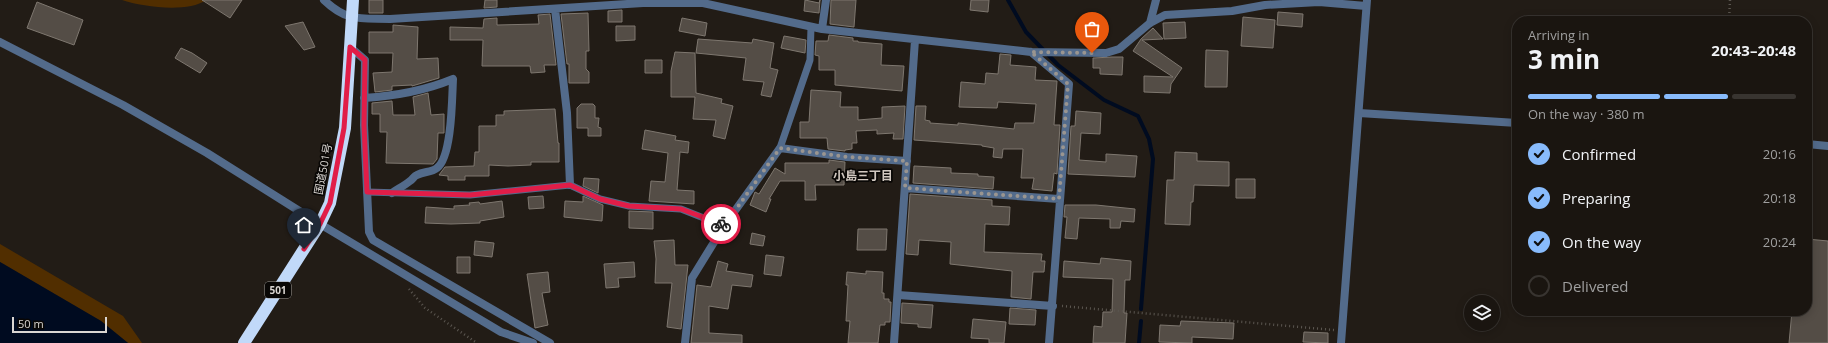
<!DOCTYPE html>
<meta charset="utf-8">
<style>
body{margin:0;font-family:"Open Sans","Noto Sans JP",sans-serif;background:#27221e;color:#f1f3f6;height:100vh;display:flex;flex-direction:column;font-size:15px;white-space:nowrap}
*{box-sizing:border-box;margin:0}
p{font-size:13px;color:#9f9f9f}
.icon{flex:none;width:22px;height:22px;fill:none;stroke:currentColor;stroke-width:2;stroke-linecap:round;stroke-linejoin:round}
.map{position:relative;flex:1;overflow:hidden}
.drawer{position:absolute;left:1512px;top:16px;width:300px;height:300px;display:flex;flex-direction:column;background:#1a1510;border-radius:16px;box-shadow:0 2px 10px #0003,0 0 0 1px #383430}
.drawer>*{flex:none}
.tools{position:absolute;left:1464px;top:295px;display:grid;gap:8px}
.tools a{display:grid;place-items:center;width:36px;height:36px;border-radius:50%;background:#1a1510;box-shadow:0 2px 10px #0003,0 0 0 1px #383430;font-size:20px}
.scale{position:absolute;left:12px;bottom:10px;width:95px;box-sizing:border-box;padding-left:4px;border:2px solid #dad6d2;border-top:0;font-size:11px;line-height:14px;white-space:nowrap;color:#dad6d2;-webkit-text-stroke:3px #090705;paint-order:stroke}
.pin{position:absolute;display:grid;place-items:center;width:34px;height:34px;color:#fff;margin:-41px -17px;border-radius:50% 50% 50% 0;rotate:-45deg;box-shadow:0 0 4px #0007}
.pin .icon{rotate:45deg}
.courier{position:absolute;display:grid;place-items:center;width:40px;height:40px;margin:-20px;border:3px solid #e11d48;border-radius:50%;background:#fff;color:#222;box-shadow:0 1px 5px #0007}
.summary em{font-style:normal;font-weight:700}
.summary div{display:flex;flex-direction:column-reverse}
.summary{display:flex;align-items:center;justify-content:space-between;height:68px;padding:0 16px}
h1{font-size:26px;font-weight:700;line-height:30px}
.bar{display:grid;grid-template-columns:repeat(4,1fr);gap:6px 4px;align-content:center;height:48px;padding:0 16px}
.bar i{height:5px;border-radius:3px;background:#383430}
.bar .current{background:#88bbfc}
.bar p{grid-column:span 4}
ol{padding:0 16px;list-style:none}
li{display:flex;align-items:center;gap:12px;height:44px}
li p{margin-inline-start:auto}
li .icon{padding:4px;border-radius:50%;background:#88bbfc;color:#111;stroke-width:4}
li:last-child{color:#9f9f9f}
li i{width:22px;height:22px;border:2px solid #383430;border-radius:50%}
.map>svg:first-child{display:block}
.green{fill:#512e00}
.water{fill:#000b20}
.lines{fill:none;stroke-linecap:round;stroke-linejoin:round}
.stream{stroke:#000b20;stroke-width:4}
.building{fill:#544d46;stroke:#7e776f}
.path{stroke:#5b5650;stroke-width:2.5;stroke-dasharray:1 3;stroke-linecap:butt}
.lane{stroke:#536b8b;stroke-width:7}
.street{stroke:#536b8b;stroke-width:8}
.highway{stroke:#c1d9f9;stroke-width:12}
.done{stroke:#9a9590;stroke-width:4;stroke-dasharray:0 7.2}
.route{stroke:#e11d48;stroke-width:5}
.labels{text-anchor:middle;stroke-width:3.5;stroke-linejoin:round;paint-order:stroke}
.shield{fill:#090705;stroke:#9b9894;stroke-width:1}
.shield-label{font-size:10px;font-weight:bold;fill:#dad6d2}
.street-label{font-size:11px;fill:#dad6d2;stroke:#090705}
.neighbourhood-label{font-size:12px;font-weight:bold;fill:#d1c8c0;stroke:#090705}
</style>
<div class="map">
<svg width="1828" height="343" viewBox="0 0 1828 343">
<rect width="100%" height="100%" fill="#221c16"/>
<path class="green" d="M122 0H206C188 13 143 7 122 0Z
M0 244 123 316 142 343H128L101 321 0 262Z"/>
<path class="water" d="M0 262 101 321 128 343H0Z"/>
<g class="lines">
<path class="stream" d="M1008 0 1026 32 1058 65 1104 100 1138 116 1149 139 1153 159 1141 309
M1139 343 1141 321"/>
</g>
<path class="building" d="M202 0H242L230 18Z
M369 0H383V13H369Z
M485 0H497V7L484 8Z
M805 0 819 3 820 0 819 13 804 11Z
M831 0H856L854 27 830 24Z
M971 0H989L988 12 970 10Z
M37 2 83 20 74 45 27 28Z
M622 10V22H608V11Z
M1278 12 1303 14 1302 27 1277 25Z
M588 13 589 51H586V69L589 72V83H569V64H567L561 14Z
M550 14 556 65H544L545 72 531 73 530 66H482L483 40H450V27L483 28 484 19 497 18V25L539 24 538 15Z
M1243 17 1275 20 1273 48 1241 46Z
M682 18 707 23 705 36 679 31Z
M303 22 315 47 304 50 285 26Z
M1185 22 1186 38 1164 39 1163 23Z
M393 25 418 27 417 59 438 58 439 78 412 86V85L392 86V90L375 92 373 73 392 72 393 53H369V32H393Z
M616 26H635V40L616 41Z
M1153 28 1163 39 1142 40 1182 68 1171 84 1170 93 1144 92V76L1173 77 1133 51 1141 39Z
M829 35 853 38V41H858V42L882 44 881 65 904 66 902 91 835 85V70H819V56L815 55 816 41H828Z
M784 36 806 40 805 53 781 48Z
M698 39 752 43 753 39 774 43 770 68 778 70 771 97 761 95 764 82 743 80 746 58 696 53Z
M181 48 192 53 207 63 200 73 175 58Z
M1206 50 1228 51 1227 87H1205Z
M675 52 695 53 696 93 722 99 721 103 733 106 725 139 713 136 716 120 693 119 695 97H671V71Z
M1000 54 1011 55 1010 65 1036 67 1035 80 1057 81 1054 125H1060L1057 174 1054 173 1052 191 1032 189 1034 178H1021L1023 149H1003L1002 158 993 157 994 148 982 146V145L914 140 916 106H926L925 120 930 121V123L958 125V123L1014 129 1015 123H1034L1036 104 998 102 997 108 959 107 961 82 985 84 986 73 998 74Z
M1112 57H1123L1122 75 1100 74V68H1093V58Z
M645 60H662V73H645Z
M811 90 841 92 840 107H858V120L882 118V107L905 106 903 139H893L894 133 877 134V130L856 131 857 143H852V149L845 150V151L828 149 827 138H800V122H809Z
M428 93 431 115 444 114V133H438L437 159 433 164 386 163 387 132H380V114H372V103L392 101 393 115H415L413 97Z
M581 104H593L595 106V118H599L598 127 601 128V136H588V128H577V108Z
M555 109 558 143H559V162H531V165L508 166 489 165V176H465V180H448V176L439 175 445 167 474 166 475 152H479V126H496V115H504V111Z
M1076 111 1101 113 1100 134 1081 133 1079 160 1106 162V154L1137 156 1135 177 1068 174 1071 126H1075Z
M645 130 676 136 675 140 689 142 688 153 680 152 677 190 694 191V204L649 201 651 181 665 182 668 153 642 149Z
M1175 152 1197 153V161L1229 162V186L1194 185 1193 202H1191L1190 225 1165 224 1167 180H1174Z
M829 160 845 162 844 185H815L816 200H805V181H780L769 199H771L766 212 750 205 755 192 759 194 775 168 785 174V163H829Z
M914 166 951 168V173L978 174V176L994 177 993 189 913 183Z
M584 178 599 179 598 193 583 186Z
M1236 179H1255V198H1236Z
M910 194 992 200V206L1010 207 1009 225 985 224 984 252 1042 254 1041 261H1045L1044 272H1033L1031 299 1011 297 1012 271 950 264 951 242 919 240 918 255 906 254Z
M543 196 544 208 529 209 528 197Z
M583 196 603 205 602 221 564 217 565 201 583 202Z
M502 201 504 217 480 221V223L451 224 425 223 426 207 454 209V206L470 205 469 203 479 202 480 204Z
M1065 205H1096L1135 209 1134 222 1121 221 1120 228H1110V219L1079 218 1077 239 1065 238 1067 217H1064Z
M629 211 653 212V229L629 228Z
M858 229H887L886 250H857Z
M752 233 765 236 763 246 750 244Z
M1807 239 1828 241V343H1789L1792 311H1807Z
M674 240 675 265H688L681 329 667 327 672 283H655L656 259 654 241Z
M475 241 494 243 492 257 474 255Z
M766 255 784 257 781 276 764 274Z
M457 257H470V273H457Z
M1101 258 1131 261 1130 280H1125L1124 313H1127L1125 343H1093L1094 326 1102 327 1103 312H1112L1113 279 1063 277 1064 261 1100 264Z
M718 261 728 264 726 271 753 275 751 287 732 285 728 309 709 306V333L742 335V343H691L697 285 711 287Z
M634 262 635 277 618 278 619 287 606 288 604 264Z
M866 271 883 272 882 293H884V299H889V302H891L890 322H885V325H880L878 343H848L850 321H846L848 285H846L847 272 866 274Z
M548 272 550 292 542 293 548 325 535 328 527 274Z
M902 303 933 305 931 328 918 327V324L901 323Z
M1010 308 1036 310 1035 325 1009 324Z
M973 319 1006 322 1004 343H989V339L971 338Z
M1181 321 1234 323 1233 339 1192 337V343L1159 342 1160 325 1180 326Z
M1304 332 1328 333V343L1303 342Z"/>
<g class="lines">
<path class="path" d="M1729 21 1730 0
M409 289 425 308 477 343
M1062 306 1334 330"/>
<path class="lane" d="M780 148 810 60 811 27
M367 192 470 195 570 185 600 199 629 206 681 209 724 226"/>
<path class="street" d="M324 0C347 22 360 18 390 19L643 3H703L822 29 1031 52 1106 53 1119 49 1150 23 1165 15 1232 11 1265 5 1319 2 1366 6
M555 9 567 113 570 185
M1150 23 1156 0
M822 29 826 0
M0 42 123 105 207 153 320 224 501 332 533 343
M350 47 365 60 364 125 369 232 373 240 550 343
M1031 52 1069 84 1049 343
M364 98C395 96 424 91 453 79 452 98 452 157 437 168 431 173 424 171 417 175 414 176 413 179 410 181 405 185 398 189 392 193
M1359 113 1517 123
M1807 144 1828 146
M905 188 1059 199
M898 295 1053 306
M685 343 692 278 724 226 780 148 847 157 907 161
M894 343 915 40
M1341 343 1367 0"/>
<path class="highway" d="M244 343 320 224 330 203 345 128 353 0"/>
</g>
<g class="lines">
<path class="done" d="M721 224 724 226 780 148 847 157 907 161 905 188 1059 199 1068 84 1031 52 1092 53"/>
<path class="route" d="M304 249 320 224 330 203 344 128 350 47 365 60 364 125 367 192 470 195 570 185 600 199 629 206 681 209 721 224"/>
</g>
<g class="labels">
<rect class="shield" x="265" y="282" width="26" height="16" rx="3"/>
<g class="shield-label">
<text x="278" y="294">501</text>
</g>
<g class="street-label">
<text transform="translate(323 169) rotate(-79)" y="4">国道501号</text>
</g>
<g class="neighbourhood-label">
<text x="863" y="180">小島三丁目</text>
</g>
</g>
</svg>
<div class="tools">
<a><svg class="icon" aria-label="layers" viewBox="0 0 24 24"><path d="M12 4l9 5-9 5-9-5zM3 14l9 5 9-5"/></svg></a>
</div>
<div class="scale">50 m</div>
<div class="pin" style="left:1092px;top:53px;background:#ea580c"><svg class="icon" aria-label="bag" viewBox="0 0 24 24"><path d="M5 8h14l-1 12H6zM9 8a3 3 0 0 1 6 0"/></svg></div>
<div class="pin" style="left:304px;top:249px;background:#1f2937"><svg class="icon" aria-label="home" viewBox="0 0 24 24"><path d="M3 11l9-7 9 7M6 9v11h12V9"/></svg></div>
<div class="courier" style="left:721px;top:224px"><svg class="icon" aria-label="bike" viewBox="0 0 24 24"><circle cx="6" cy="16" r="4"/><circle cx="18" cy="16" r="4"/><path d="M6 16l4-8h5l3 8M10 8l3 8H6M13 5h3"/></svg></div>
<section class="drawer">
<div class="summary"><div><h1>3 min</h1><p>Arriving in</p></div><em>20:43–20:48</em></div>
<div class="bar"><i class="current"></i><i class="current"></i><i class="current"></i><i></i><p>On the way · 380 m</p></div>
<ol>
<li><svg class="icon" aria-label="check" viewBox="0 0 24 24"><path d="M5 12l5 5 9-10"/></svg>Confirmed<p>20:16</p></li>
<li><svg class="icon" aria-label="check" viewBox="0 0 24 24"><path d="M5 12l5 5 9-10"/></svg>Preparing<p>20:18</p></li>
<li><svg class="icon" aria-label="check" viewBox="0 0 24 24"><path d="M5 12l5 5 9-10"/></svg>On the way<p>20:24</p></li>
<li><i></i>Delivered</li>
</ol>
</section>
</div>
